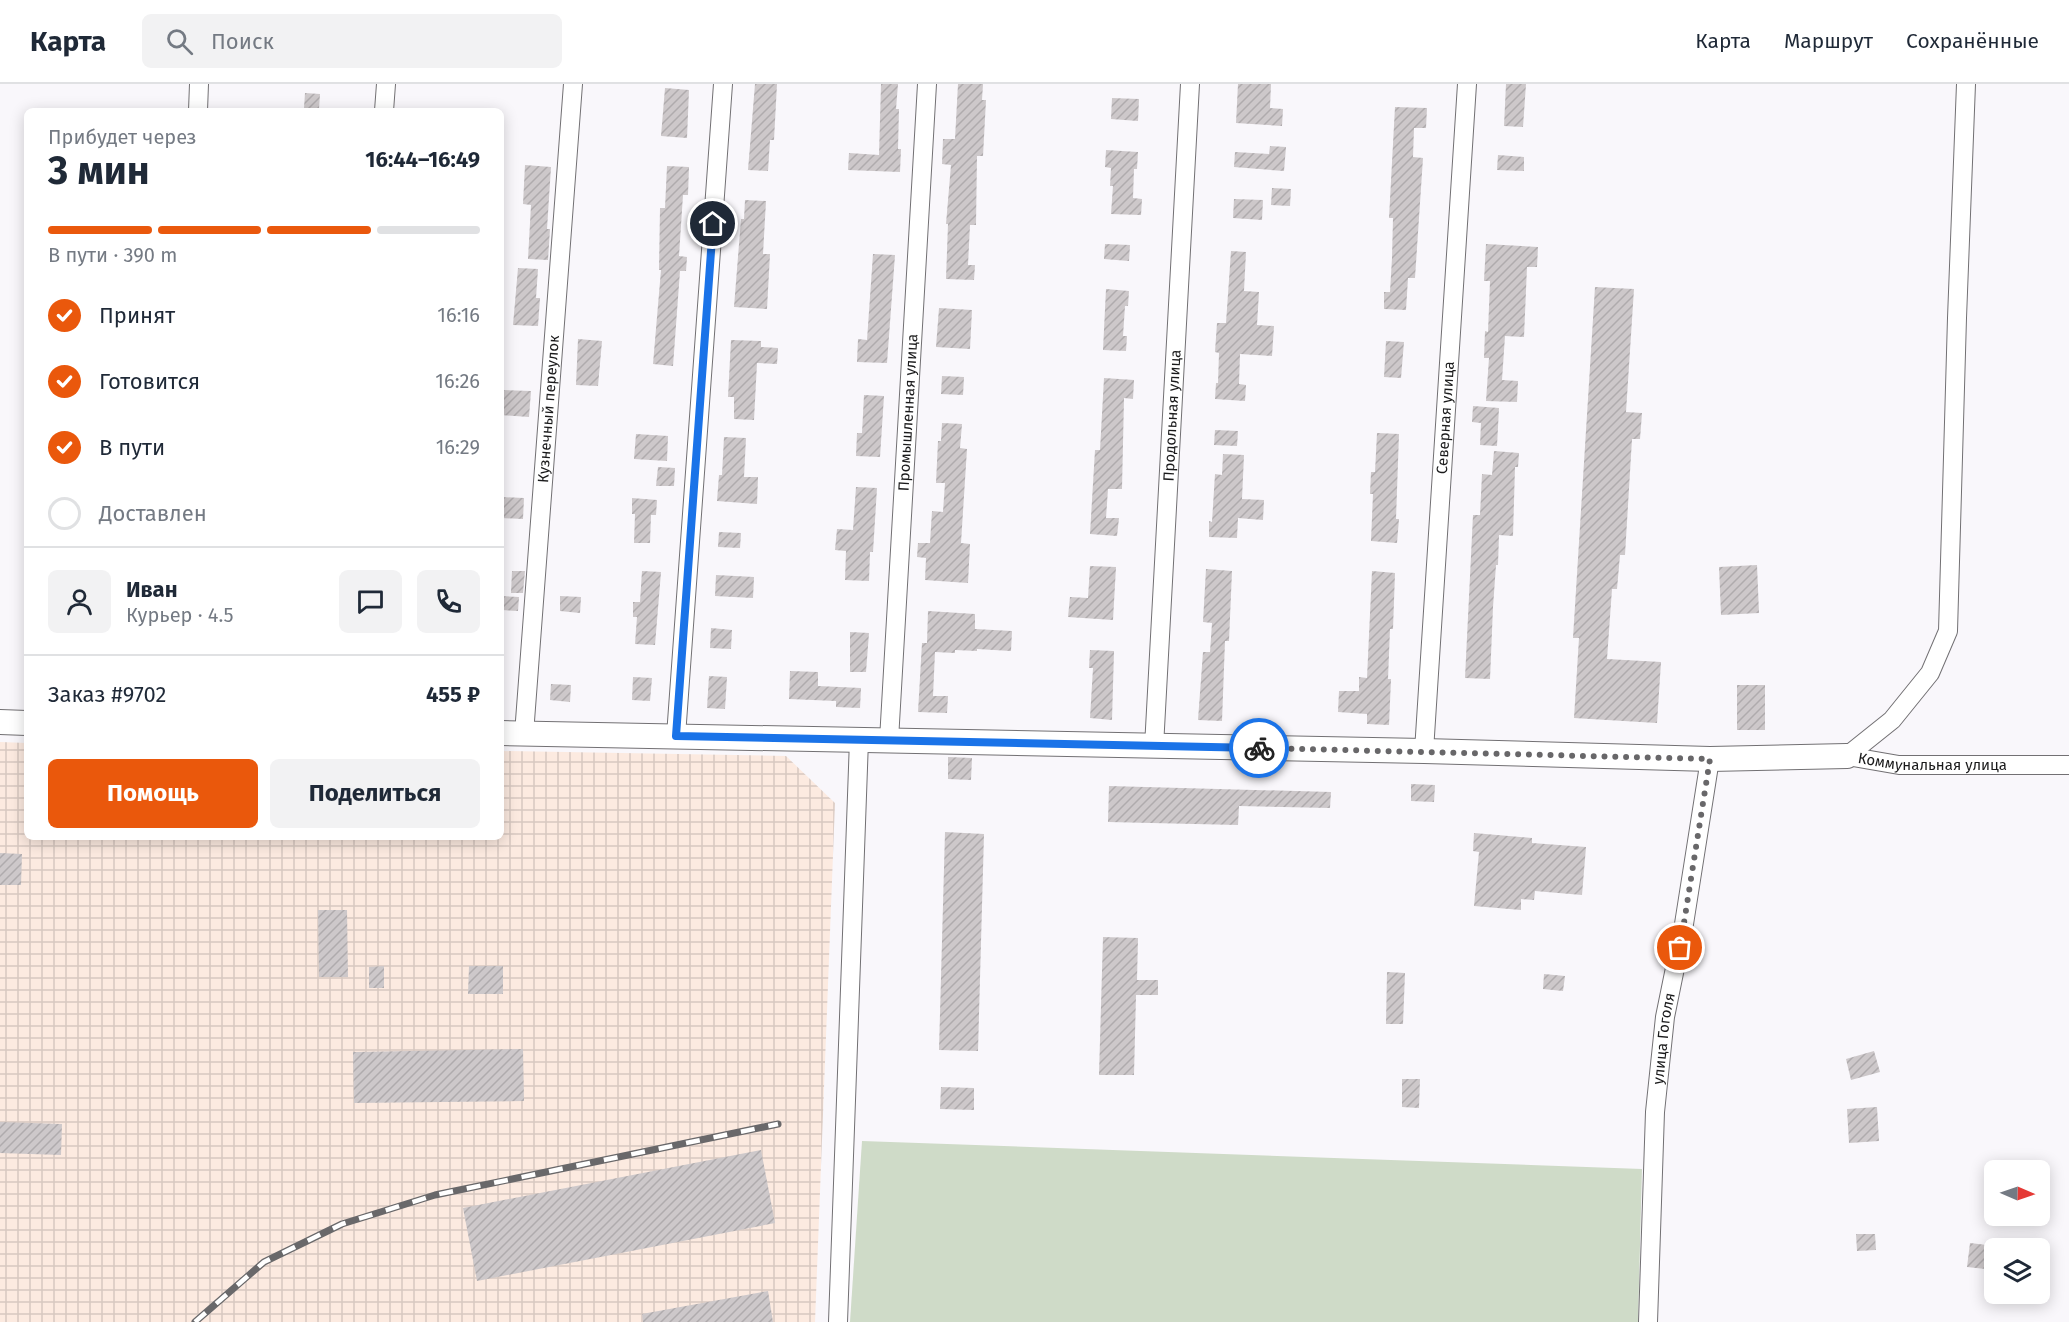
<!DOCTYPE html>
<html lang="ru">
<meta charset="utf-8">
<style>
body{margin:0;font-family:"Fira Sans",sans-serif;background:#f2f2f3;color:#1f2937;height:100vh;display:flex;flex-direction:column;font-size:22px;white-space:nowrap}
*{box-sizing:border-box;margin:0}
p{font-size:20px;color:#747a83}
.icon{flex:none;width:33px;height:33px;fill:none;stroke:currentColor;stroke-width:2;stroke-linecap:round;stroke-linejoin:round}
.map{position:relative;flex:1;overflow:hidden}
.side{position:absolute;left:24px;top:24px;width:480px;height:732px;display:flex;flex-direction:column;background:#fff;border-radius:9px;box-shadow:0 3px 15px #0003}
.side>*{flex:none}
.needle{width:39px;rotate:92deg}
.tools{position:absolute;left:1984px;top:1076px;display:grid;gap:12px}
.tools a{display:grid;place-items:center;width:66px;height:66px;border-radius:9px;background:#fff;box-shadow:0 3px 15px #0003;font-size:30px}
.pin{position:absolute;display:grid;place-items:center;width:51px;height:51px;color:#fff;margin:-26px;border:3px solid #fff;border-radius:50%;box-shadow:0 2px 6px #0007}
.courier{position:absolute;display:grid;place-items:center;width:60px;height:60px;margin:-30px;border:4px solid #1a73e8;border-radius:50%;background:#fff;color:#222;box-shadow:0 2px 8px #0007}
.headline em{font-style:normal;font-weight:700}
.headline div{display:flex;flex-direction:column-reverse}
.headline{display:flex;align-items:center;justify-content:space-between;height:102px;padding:0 24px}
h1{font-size:39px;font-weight:700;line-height:45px}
.bar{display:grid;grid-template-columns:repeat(4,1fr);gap:9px 6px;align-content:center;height:72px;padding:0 24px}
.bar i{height:8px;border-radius:4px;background:#e0e1e3}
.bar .on{background:#ea580c}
.bar p{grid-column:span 4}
.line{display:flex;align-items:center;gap:15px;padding:0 24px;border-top:2px solid #e0e1e3}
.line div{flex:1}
.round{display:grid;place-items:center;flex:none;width:63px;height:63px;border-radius:9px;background:#f2f2f3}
ol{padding:0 24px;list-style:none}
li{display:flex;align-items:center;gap:18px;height:66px}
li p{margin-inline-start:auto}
li .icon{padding:6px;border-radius:50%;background:#ea580c;color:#fff;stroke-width:4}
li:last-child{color:#747a83}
li i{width:33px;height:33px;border:3px solid #e0e1e3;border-radius:50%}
.cta{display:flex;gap:12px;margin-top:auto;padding:12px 24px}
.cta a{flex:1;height:69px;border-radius:9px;background:#ea580c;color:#fff;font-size:24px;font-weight:700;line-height:69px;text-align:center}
.cta a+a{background:#f2f2f3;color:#1f2937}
header{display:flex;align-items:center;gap:36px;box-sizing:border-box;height:84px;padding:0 30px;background:#fff;border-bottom:2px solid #e0e1e3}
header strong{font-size:28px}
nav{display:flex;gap:33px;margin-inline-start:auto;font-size:21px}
.search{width:420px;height:54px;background:#f2f2f3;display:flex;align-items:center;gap:15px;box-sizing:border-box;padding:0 21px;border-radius:9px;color:#747a83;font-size:22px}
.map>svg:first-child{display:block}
.industrial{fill:url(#industrial-grid)}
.grass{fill:#cfdbc8}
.building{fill:url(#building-hatch)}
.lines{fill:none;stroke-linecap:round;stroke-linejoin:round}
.minor-casing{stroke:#727073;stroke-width:20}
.tertiary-casing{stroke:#727073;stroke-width:26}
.minor{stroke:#fff;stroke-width:18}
.tertiary{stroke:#fff;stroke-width:24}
.rail-casing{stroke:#69686a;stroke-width:7}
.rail{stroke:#fff;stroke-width:4.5;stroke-dasharray:14;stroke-linecap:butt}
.done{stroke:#686769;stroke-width:6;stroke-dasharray:0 10.8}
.route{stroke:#1a73e8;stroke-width:8}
.labels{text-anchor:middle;stroke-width:4.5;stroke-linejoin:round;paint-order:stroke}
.street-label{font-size:15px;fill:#1a1a1b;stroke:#fff}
</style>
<header>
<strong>Карта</strong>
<div class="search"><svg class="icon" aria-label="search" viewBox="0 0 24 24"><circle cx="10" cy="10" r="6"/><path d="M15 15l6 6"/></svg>Поиск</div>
<nav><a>Карта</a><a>Маршрут</a><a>Сохранённые</a></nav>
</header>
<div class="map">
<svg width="2069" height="1238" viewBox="0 0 2069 1238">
<defs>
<pattern id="industrial-grid" width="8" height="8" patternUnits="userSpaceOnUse" patternTransform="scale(1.5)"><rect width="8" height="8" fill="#fceae0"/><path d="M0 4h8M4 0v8" fill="none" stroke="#d7c8c0"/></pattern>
<pattern id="building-hatch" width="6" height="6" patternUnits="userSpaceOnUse" patternTransform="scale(1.5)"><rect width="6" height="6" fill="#cdc8ca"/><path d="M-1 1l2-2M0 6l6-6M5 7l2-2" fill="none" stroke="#afabad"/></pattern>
</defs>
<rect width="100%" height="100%" fill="#f9f7fb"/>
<path class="industrial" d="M0 658 27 659V753H501V667L786 672 835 719 815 1238H0Z"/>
<path class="grass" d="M862 1057 1642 1085 1638 1238H850Z"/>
<path class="building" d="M755 0H777L774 56H770L768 87 748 86Z
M881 0H898L896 25H899L898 65H901L900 88 848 86 849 69 879 71Z
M958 0H983L982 16H986L983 72H977L976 141H970L968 181H975L974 196 946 195 948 140H946L951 81 942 80 943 55H955Z
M1238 0H1271L1270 24 1283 25 1282 42 1236 39Z
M1506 0H1526L1523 43 1504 42Z
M665 4 689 6 687 54 661 52Z
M305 9 320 10 319 25 304 24Z
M1112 14 1139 15 1138 37 1111 35Z
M1395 23 1427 24 1426 44H1414L1413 73 1423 74 1415 194H1408L1406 226 1384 225V208H1390L1392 174 1393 134H1389Z
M1270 62 1286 63 1284 87 1234 83 1235 68 1269 70Z
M1106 66 1138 68 1137 85H1134L1133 114 1142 115 1141 131 1111 130 1113 102H1110L1111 84 1105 83Z
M1498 71 1524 73V87L1497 86Z
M525 81 551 83 547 145H550L548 176 528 175 531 121 523 120Z
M667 82 689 83 688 111H683L679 172 687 173 686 187H680L673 282 653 280 661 186H659L660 124H665Z
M1272 104 1291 105 1290 122 1271 121Z
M1234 115 1263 116 1262 136 1233 134Z
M745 116 766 117 763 170H770L767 225 734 223 741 135H744Z
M1105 160 1130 161 1129 177 1104 175Z
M1486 160 1538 163 1537 183H1527L1524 253 1505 252 1502 296 1518 297 1517 318 1486 317 1489 274H1484L1485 247 1488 248 1490 197H1484Z
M1231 167 1246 168 1244 207 1259 208 1257 241 1274 242 1272 272 1240 270 1239 300 1246 301 1245 317 1215 315 1216 299H1218L1219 269 1215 268 1217 239H1226Z
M873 170 895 171 887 279 857 278 858 255 867 256Z
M518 184 538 185 536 214H540L538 242 513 241Z
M1595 203 1634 205 1626 328 1642 329 1640 355H1632L1625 471H1620L1617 505H1612L1607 575 1661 578 1657 639 1574 634 1579 554H1573Z
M1106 205 1129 207 1128 222H1125L1123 252H1127L1126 267 1103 266Z
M939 224 972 226 970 265 936 263Z
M578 255 602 257 598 302 576 301Z
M731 256 761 257V263L778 264 777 280 757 279 754 336 734 335V313H728Z
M1386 257 1404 258 1401 294 1384 293Z
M942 292 964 293 963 311 941 310Z
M1104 294 1134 296 1133 315 1124 314 1122 405H1108L1106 434H1119L1117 452 1090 450 1095 366H1100Z
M501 306 531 307 529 333 501 331Z
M864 311 884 312 880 373 856 372 857 349H862Z
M1473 322 1499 324 1497 362 1480 361 1481 339 1472 338Z
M942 339 962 340 960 364 967 365 961 459 970 460 968 499 925 496 926 474 917 473 918 459H930L932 427 943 428 945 399H936L938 357H941Z
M1215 346 1238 347 1237 362 1214 361Z
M1377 349 1399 350 1396 435H1399L1397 459 1371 457 1373 410H1370L1371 388H1375Z
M636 350 668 352 667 377 634 375Z
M724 353 746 354 744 393H758L757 420 717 417 719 391H722Z
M1494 367 1519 369 1518 383H1515L1513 452 1499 451 1498 481H1496L1493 523 1490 595 1465 594 1473 431H1480L1482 390 1492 391Z
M1223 370 1244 371 1242 415 1264 416 1263 436 1238 434 1237 454 1209 453V437L1212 438 1215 390 1222 391Z
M658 383 675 384 674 402H656Z
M856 403 877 404 873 468H870L869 497 845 496 846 467 835 466 837 445 853 446Z
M501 413 524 414 523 435 501 434Z
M632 414 657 416 656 431H651L650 459H634L635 430H632Z
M719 448 741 449 740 464 718 463Z
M1757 481 1759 529 1721 531 1719 483Z
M1090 482 1116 483 1113 536 1068 533 1070 513 1088 514Z
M1206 485 1232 487 1229 557H1225L1222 637 1198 636 1203 568H1210L1212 539 1203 538Z
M512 487H525L523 509H511Z
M642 487 661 488 655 561 635 560 637 533H633V518H640Z
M1372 487 1395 489 1393 545H1390L1388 595H1391L1389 641 1367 640V630L1338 628 1339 607H1359V593L1367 594Z
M716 491 754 493 753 514 715 512Z
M501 512 519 513 518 527 501 526Z
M560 512 581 513 580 529 560 527Z
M928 527 975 530V545L1012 547 1011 567 977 565V567L955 566V569L935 568 933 612H948L947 629 918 628 922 559H927Z
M711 544 732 546 731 565 710 564Z
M850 548 869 549 866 588H850Z
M1090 566 1114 567 1112 636 1090 634 1093 584H1089Z
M790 587 818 588V602L861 604 860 624 836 623V617L789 615Z
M709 592 727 593 725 625 707 624Z
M633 593 652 594 650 617 632 616Z
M551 600 571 601 570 618 550 616Z
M1737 601H1765V646H1737Z
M948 673 972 674 971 696 948 695Z
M1411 700 1435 701 1434 718 1411 717Z
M1109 702 1331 708 1330 724 1239 722 1238 741 1108 738Z
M945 748 984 750 978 967 939 966Z
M1474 749 1532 754V759L1586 763 1582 811 1535 807 1534 816 1521 815V826L1474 822 1479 768 1473 767Z
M0 769 22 770 21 801H0Z
M318 826H347L348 893H319Z
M1103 853 1138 854 1137 896H1158V911H1136L1134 991H1099Z
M384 882V904H369V883Z
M469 882H503V910H468Z
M1387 888 1405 889 1403 940H1386Z
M1544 890 1565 892 1563 907 1543 905Z
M523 965 524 1017 354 1019 353 968Z
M1874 967 1880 988 1851 996 1846 975Z
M1402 995H1420L1419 1024 1402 1023Z
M941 1003 974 1004V1026L940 1025Z
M1877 1023 1879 1057 1849 1059 1847 1025Z
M0 1038 62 1040 61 1071 0 1069Z
M761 1066 775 1139 477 1197 463 1124Z
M1856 1150H1875L1876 1166 1857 1167Z
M1970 1159 1995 1162V1186L1967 1183Z
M768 1207 773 1238H643L642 1230Z"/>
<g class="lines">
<defs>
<g id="minor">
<path d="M198 27 199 0"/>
<path d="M384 27 386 0"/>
<path id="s1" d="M524 650 573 0"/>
<path d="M676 652 723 0"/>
<path id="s2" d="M889 656 927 0"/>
<path id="s3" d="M1154 663 1190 0"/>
<path id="s4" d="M1424 667 1467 0"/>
<path d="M1847 672 1892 636 1930 589 1948 547 1957 234 1966 0"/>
<path id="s5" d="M1847 672 1899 681H2069"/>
<path d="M838 1238 859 656"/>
<path id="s6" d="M1648 1238 1655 1028 1665 933 1684 840 1710 675"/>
</g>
<path id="tertiary" d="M0 638 27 639
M501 649 1424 667 1710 675 1847 672"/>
</defs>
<use href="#minor" class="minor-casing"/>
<use href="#tertiary" class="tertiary-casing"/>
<use href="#minor" class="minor"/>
<use href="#tertiary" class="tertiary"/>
<defs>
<path id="rail" d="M195 1238 264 1178 342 1140 435 1111 778 1040"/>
</defs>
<use href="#rail" class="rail-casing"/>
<use href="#rail" class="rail"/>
</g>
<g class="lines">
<path class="done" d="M1259 664 1710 675 1680 864"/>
<path class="route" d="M713 140 676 652 1259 664"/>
</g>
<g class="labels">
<g class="street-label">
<text dy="5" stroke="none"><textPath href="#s1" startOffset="326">Кузнечный переулок</textPath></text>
<text dy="5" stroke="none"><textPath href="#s2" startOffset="328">Промышленная улица</textPath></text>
<text dy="5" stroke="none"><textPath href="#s3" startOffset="332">Продольная улица</textPath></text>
<text dy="5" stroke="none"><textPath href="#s4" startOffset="334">Северная улица</textPath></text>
<text dy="5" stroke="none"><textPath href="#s5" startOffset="86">Коммунальная улица</textPath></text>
<text dy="5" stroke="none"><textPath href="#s6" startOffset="284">улица Гоголя</textPath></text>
</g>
</g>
</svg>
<div class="tools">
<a><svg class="needle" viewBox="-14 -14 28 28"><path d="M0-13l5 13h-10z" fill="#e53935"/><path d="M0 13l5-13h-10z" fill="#747a83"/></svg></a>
<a><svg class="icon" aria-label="layers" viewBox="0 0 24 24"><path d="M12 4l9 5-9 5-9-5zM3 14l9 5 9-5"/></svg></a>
</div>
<div class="pin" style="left:1680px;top:864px;background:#ea580c"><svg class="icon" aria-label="bag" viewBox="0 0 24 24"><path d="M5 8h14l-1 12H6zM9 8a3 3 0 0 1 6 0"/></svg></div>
<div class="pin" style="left:713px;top:140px;background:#1f2937"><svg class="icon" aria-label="home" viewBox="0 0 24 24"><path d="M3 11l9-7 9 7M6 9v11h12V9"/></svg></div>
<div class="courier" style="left:1259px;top:664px"><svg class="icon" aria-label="bike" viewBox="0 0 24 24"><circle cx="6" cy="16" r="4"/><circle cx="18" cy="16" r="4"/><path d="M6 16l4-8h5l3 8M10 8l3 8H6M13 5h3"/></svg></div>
<section class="side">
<div class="headline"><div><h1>3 мин</h1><p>Прибудет через</p></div><em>16:44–16:49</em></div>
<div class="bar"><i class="on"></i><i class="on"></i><i class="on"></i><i></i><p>В пути · 390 m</p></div>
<ol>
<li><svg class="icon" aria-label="check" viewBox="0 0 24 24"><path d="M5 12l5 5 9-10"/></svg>Принят<p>16:16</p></li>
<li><svg class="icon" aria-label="check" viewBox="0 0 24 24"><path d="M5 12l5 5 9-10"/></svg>Готовится<p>16:26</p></li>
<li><svg class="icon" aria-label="check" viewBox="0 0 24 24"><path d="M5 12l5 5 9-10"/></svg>В пути<p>16:29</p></li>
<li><i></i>Доставлен</li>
</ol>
<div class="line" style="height:108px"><a class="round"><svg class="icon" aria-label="person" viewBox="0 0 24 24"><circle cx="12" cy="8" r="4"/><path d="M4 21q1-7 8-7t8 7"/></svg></a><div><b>Иван</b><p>Курьер · 4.5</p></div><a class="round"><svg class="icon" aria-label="chat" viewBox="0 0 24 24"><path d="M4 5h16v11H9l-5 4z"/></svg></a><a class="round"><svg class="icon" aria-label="phone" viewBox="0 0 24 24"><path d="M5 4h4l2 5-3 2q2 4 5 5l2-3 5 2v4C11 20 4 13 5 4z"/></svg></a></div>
<div class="line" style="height:78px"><div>Заказ #9702</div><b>455 ₽</b></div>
<div class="cta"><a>Помощь</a><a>Поделиться</a></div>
</section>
</div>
